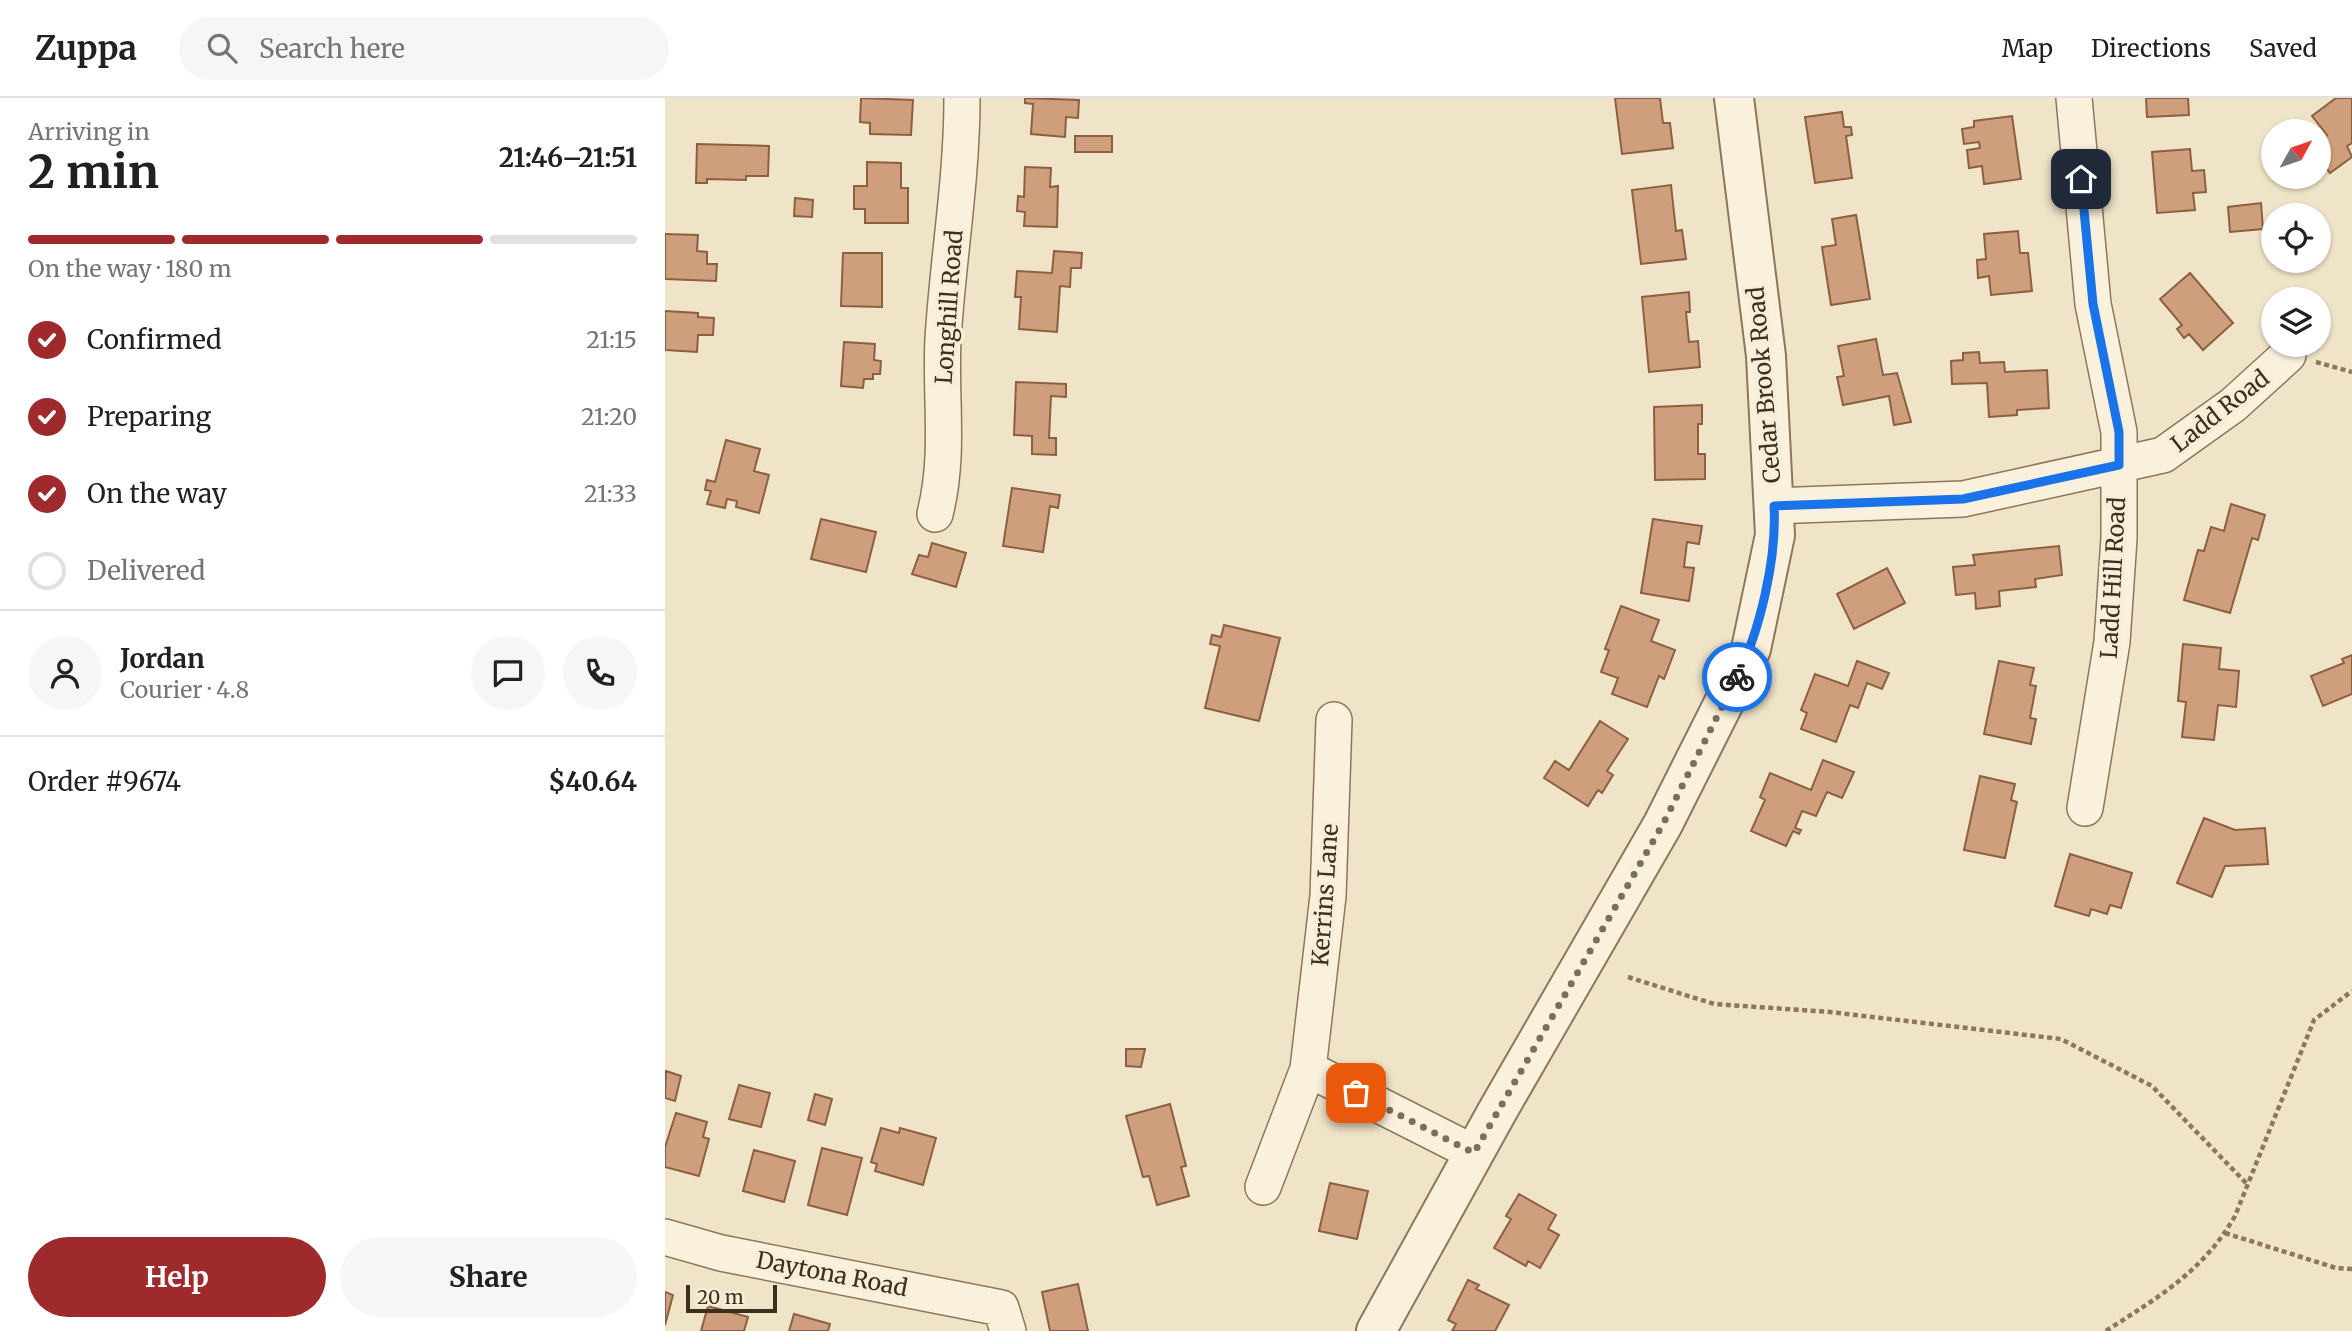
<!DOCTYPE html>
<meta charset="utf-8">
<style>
body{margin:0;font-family:Merriweather,serif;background:#f6f6f6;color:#202124;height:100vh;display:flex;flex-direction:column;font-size:26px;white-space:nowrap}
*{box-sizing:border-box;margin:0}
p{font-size:23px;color:#757577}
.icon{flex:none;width:38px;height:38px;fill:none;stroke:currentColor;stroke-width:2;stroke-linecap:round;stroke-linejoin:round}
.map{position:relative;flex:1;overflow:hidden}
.panel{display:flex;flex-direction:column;background:#fff;width:665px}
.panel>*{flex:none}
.needle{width:46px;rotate:50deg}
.fabs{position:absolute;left:1596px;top:21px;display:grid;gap:14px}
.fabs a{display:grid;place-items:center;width:70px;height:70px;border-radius:50%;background:#fff;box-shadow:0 2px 5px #0004;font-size:35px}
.scale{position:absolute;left:21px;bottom:18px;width:91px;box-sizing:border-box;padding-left:7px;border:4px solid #3d2e20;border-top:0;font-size:19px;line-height:24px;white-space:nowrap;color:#3d2e20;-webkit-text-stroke:5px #f7eed8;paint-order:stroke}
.pin{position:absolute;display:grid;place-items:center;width:60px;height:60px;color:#fff;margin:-30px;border-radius:14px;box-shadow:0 4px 10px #0006}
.courier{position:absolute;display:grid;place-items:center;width:70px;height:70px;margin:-35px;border:5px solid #1a73e8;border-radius:50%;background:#fff;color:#222;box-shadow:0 2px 9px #0007}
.head em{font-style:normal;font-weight:700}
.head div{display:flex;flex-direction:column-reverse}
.head{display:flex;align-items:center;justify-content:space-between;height:119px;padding:0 28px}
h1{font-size:46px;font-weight:700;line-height:52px}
.bar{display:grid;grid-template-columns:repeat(4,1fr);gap:10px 7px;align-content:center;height:84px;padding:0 28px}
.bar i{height:9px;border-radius:5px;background:#e0e0e0}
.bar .active{background:#9e2a2b}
.bar p{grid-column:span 4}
.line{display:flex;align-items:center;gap:18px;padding:0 28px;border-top:2px solid #e0e0e0}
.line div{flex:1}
.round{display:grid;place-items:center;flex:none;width:74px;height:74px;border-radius:37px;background:#f6f6f6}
ol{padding:0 28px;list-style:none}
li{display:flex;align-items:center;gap:21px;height:77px}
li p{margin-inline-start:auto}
li .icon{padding:7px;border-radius:50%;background:#9e2a2b;color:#fff;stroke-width:4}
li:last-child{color:#757577}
li i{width:38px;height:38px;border:4px solid #e0e0e0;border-radius:50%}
.primary-button{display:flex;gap:14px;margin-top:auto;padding:14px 28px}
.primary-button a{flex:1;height:80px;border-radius:42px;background:#9e2a2b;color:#fff;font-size:28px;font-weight:700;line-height:80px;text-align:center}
.primary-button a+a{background:#f6f6f6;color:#202124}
header{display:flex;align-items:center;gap:42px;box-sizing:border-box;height:98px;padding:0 35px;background:#fff;border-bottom:2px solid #e0e0e0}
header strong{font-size:33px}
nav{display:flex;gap:38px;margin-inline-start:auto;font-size:24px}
.search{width:490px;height:63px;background:#f6f6f6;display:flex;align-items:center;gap:18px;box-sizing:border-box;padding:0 24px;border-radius:38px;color:#757577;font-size:26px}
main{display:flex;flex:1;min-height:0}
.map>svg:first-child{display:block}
.building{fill:#cf9f7d;stroke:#8d5f41;stroke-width:2}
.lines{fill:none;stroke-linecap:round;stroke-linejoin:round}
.minor-casing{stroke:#8d765c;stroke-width:38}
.tertiary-casing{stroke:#8d765c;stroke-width:42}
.path{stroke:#8d765c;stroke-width:4.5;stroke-dasharray:5 3.5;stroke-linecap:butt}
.minor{stroke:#faf1dc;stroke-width:35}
.tertiary{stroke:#faf1dc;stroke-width:38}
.done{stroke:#7c6e5b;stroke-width:7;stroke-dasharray:0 12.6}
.route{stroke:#1a73e8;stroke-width:9}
.labels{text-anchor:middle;stroke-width:7;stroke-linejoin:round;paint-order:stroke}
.street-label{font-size:23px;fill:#3d2e20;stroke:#f7eed8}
</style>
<header>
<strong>Zuppa</strong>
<div class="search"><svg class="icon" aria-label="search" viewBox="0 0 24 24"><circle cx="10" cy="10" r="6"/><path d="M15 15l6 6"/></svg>Search here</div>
<nav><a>Map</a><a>Directions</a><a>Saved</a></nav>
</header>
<main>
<section class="panel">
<div class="head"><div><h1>2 min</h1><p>Arriving in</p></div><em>21:46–21:51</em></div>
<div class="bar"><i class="active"></i><i class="active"></i><i class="active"></i><i></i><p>On the way · 180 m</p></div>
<ol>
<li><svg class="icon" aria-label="check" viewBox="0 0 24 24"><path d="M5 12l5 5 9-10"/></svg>Confirmed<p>21:15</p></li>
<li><svg class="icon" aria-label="check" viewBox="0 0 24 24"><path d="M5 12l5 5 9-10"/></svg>Preparing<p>21:20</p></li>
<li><svg class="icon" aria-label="check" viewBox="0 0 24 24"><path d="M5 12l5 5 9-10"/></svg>On the way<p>21:33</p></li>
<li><i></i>Delivered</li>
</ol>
<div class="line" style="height:126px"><a class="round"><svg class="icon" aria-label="person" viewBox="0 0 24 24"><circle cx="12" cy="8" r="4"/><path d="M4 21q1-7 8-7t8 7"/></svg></a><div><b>Jordan</b><p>Courier · 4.8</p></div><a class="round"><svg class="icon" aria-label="chat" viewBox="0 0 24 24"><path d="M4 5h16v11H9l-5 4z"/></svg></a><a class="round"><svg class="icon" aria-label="phone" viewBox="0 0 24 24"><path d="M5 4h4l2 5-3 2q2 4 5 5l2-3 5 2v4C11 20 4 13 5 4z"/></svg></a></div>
<div class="line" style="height:91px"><div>Order #9674</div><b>$40.64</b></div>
<div class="primary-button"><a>Help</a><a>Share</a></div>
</section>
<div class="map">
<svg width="1687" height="1233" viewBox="0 0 1687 1233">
<rect width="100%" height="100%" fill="#f0e4c8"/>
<path class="building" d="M196 0 248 2 246 37 205 36V25L195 24Z
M360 0 414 2 413 20 401 19 400 39 366 36 368 6 360 5Z
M950 0H995L998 25H1005L1008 50 957 56Z
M1481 0H1523L1524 17 1482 19Z
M1671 0H1687V45L1682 48 1687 59 1665 75 1654 60V44L1662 37 1647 18Z
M1177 14 1179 29H1186L1187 37 1181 38 1187 80 1150 85 1140 19Z
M1347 18 1356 81 1319 86 1317 68 1304 70 1302 52 1315 50 1314 44 1299 46 1297 31 1309 29V23Z
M410 38H447V54H410Z
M32 46 104 48 103 78H81V82L42 81V85H31Z
M1525 51 1527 73 1539 72 1541 94 1528 95 1530 112 1492 115 1487 54Z
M202 64 236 65V90H243V125H200V111H189V88H202Z
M360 69 386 70 385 89 393 88 392 129 359 128 360 114 352 113 353 98 359 99Z
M1006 87 1011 133 1017 132 1021 161 976 166 967 92Z
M130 100 148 102 147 119 129 118Z
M1596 105 1598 131 1565 134 1563 109Z
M1191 117 1205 201 1166 207 1157 149 1171 147 1167 121Z
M1353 133 1355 155H1363L1367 193 1326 197 1324 178 1313 180 1312 162 1321 161 1319 136Z
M0 136 33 137 32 153 42 154V166H52L51 183 0 181Z
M389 153 417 155 416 170H406L405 189 395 188 392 234 354 231 356 199H350L352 173 387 175Z
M178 155H217V209L176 208Z
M1525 175 1568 225 1538 252 1524 236 1519 240 1512 231 1517 227 1495 201Z
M1024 194 1025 214H1021L1024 244 1033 243 1035 269 984 274 977 199Z
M0 213 33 215V219L49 220 48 237H33L32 254 0 252Z
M1211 241 1218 277 1232 275 1246 324 1229 327 1224 298 1178 307 1172 279 1179 278 1173 248Z
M179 244 210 246 209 262 216 263 215 276H208V281H199L198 290 176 288Z
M1314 254 1315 265 1339 264 1340 274 1382 272 1384 310 1352 312V317L1324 319 1322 285 1287 286 1286 263 1298 262V255Z
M351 284 401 286V299L386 298 384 340H391V357L367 356V338L349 337Z
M1037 307V326H1033V356H1040V381L990 382 989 309Z
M61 342 95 351 89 373 104 377 94 415 71 409 72 403 62 401 60 410 42 406 46 393 40 392 42 382 50 384Z
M347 390 395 397 393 410 385 408 378 454 338 448Z
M1566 406 1600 417 1593 442 1587 440 1565 515 1519 502 1533 452 1539 453 1546 429 1559 433Z
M156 421 211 434 201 474 146 461Z
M988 421 1037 428 1034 446 1022 444 1019 469 1029 470 1024 503 976 495Z
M267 445 301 455 291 489 247 476 254 457 263 459Z
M1394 448 1397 477 1370 481 1371 489 1334 493 1335 508 1311 511 1310 495 1291 497 1288 469 1310 467 1308 457Z
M1222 470 1240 505 1189 531 1172 496Z
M956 508 994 522 986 543 1010 552 999 581 994 578 982 609 947 596 953 580 936 574 944 552 940 551Z
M559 527 615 540 594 623 540 610 555 548 545 546 547 537 556 539Z
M1518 546 1556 550 1554 571 1574 573 1571 609 1553 607 1549 642 1517 639 1521 604 1513 603Z
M1687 557V596L1658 608 1646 578 1679 565 1677 561Z
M1192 563 1224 575 1217 591 1202 585 1193 610 1185 607 1171 644 1136 631 1142 615 1136 612 1150 576 1183 588Z
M1334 563 1369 570 1365 587 1371 588 1365 620 1371 621 1366 646 1319 636Z
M935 623 963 641 942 673 948 677 937 695 933 692 923 708 879 680 890 663 904 672Z
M1158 662 1189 674 1177 700 1162 694 1151 718 1137 713 1130 730 1136 732 1134 736 1128 733 1121 748 1086 733 1100 702 1095 699 1105 675 1146 692Z
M1315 678 1350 686 1346 702 1352 704 1340 760 1299 752Z
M1539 720 1570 732 1600 730 1603 766 1560 768 1547 799 1512 785Z
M1405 756 1467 775 1456 810 1445 807 1442 816 1426 811 1424 818 1390 808Z
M461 951H480L476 969 461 968Z
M1 973 16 978 10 1003 0 1000Z
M74 987 105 995 96 1029 64 1021Z
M150 996 167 1001 160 1027 143 1022Z
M505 1006 521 1068 516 1069 524 1098 492 1107 484 1078 478 1079 461 1018Z
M11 1015 42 1024 38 1039 44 1041 34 1078 0 1069V1049Z
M216 1030 234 1035 235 1030 271 1040 258 1087 210 1073 212 1066 206 1064Z
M157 1050 197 1060 182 1117 143 1107Z
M89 1052 130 1063 119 1104 78 1093Z
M665 1085 703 1093 692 1141 654 1133Z
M854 1096 891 1117 883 1131 894 1137 875 1170 863 1163 861 1168 829 1150 846 1121 841 1118Z
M803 1182 814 1187 811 1191 844 1207 830 1233H787L791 1226 783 1222Z
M413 1186 423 1233H385L377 1194Z
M0 1194 8 1197 0 1227Z
M43 1208 83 1219 79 1233H36Z
M129 1216 165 1226 163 1233H124Z"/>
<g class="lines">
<defs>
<path id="minor" d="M1409 0 1428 206 1454 334V440L1447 544 1420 710
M1109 408 1298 401 1498 357 1568 307 1623 257
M270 416C285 356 275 302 278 241 283 160 297 81 297 0
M643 971 809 1055
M598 1089 643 971 663 798 669 622
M0 1139 56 1155 336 1210 343 1233"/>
<path id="tertiary" d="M711 1233 833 1012 998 726 1086 551 1110 437 1101 258 1069 0"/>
</defs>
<use href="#minor" class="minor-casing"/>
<use href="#tertiary" class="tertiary-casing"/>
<path class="path" d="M1651 264 1687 274
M963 879 1049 906 1165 914 1396 941 1487 988 1582 1086
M1560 1135 1671 1170 1687 1171
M1441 1233C1493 1199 1538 1174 1570 1118L1649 922 1687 893"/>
<use href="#minor" class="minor"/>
<use href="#tertiary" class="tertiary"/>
</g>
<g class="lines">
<path class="done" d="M691 995 809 1055 998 726 1072 579"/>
<path class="route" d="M1072 579C1095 533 1112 460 1109 408L1298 401 1454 367V334L1428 206 1416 81"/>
</g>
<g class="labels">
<g class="street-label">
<text transform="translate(284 209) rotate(-86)" y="8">Longhill Road</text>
<text transform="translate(1099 287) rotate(-95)" y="8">Cedar Brook Road</text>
<text transform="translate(1555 313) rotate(-38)" y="8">Ladd Road</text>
<text transform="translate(1448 480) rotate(-87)" y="8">Ladd Hill Road</text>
<text transform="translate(660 797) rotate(-86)" y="8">Kerrins Lane</text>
<text transform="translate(167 1176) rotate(11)" y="8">Daytona Road</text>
</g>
</g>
</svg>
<div class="fabs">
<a><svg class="needle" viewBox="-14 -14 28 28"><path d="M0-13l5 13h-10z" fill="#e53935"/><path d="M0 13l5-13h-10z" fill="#757577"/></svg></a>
<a><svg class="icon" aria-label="locate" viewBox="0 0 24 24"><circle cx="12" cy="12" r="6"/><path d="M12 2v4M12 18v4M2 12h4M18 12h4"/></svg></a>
<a><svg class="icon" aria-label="layers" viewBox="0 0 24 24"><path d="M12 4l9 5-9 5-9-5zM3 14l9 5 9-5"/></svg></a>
</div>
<div class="scale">20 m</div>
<div class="pin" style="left:691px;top:995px;background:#ea580c"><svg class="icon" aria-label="bag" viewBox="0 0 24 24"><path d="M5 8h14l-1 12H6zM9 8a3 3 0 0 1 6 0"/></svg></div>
<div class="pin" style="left:1416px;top:81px;background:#1f2937"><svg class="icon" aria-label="home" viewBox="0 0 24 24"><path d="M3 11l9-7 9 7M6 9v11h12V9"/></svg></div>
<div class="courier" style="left:1072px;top:579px"><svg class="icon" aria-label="bike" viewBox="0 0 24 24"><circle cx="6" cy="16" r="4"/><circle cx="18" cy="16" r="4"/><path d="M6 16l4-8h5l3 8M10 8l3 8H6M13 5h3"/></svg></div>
</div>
</main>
